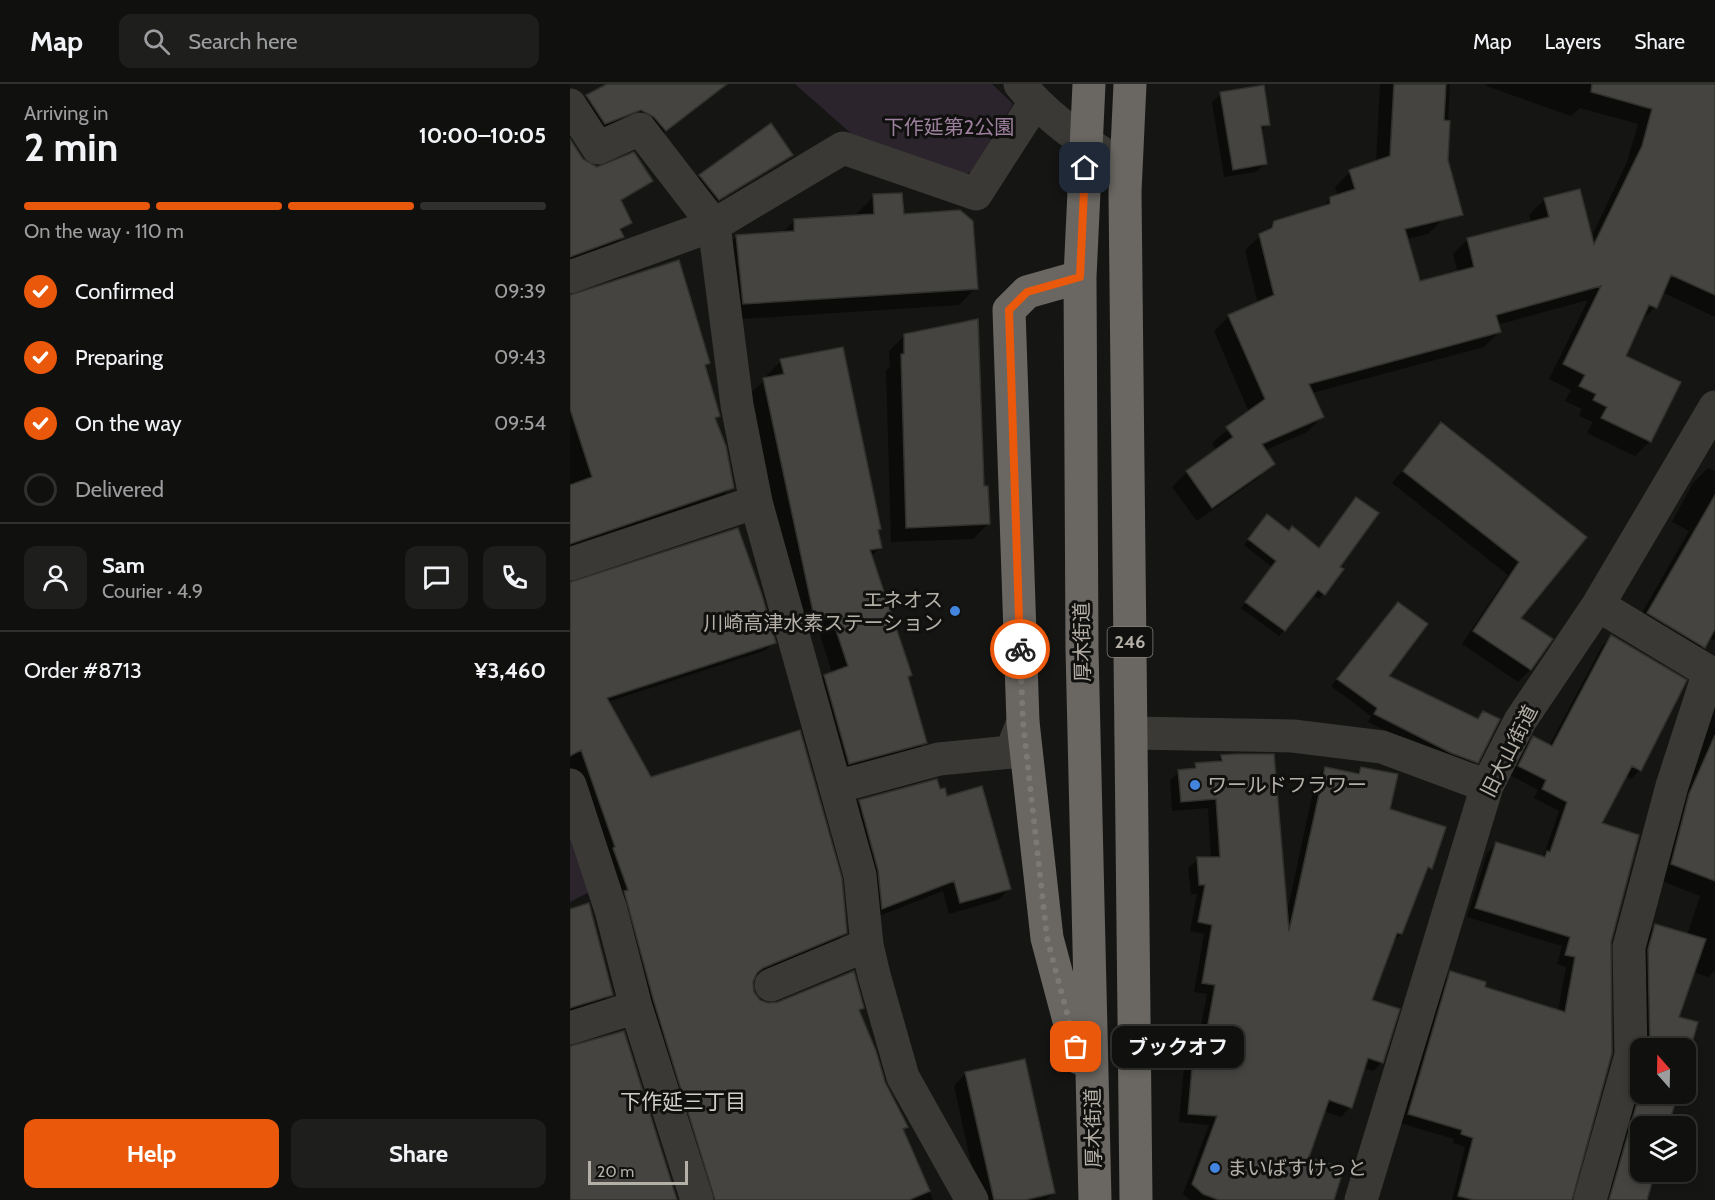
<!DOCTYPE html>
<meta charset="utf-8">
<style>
body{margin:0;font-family:Cabin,"Noto Sans JP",sans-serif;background:#1e1e1d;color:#f1f3f6;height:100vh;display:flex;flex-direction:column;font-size:22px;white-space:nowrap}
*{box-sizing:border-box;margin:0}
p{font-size:20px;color:#9c9d9e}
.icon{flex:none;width:33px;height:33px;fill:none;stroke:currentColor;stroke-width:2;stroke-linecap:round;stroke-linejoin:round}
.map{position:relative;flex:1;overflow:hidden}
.side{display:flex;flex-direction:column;background:#10100f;width:570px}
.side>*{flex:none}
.needle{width:39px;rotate:340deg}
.tools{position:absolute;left:1060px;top:954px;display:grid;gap:12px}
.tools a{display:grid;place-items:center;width:66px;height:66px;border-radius:12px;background:#10100f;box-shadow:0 3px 9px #0003,0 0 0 2px #30302f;font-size:30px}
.scale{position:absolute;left:18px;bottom:15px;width:100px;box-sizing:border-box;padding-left:6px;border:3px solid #b4afa7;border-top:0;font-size:16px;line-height:21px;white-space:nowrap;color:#b4afa7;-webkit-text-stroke:4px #10100f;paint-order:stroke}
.pin{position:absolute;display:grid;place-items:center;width:51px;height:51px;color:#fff;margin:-26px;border-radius:12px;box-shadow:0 3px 9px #0006}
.courier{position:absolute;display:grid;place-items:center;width:60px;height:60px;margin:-30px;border:4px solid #ea580c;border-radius:50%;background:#fff;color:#222;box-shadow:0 2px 8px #0007}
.bubble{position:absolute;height:42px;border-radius:12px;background:#10100f;box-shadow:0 3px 9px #0003,0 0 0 2px #30302f;font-size:20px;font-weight:700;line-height:42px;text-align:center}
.overview em{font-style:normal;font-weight:700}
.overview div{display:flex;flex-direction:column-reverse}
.overview{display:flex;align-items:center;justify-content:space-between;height:102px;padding:0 24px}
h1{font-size:39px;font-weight:700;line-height:45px}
.bar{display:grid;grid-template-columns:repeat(4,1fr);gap:9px 6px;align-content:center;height:72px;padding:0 24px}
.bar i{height:8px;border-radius:4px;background:#30302f}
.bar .current{background:#ea580c}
.bar p{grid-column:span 4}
.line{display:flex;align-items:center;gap:15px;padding:0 24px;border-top:2px solid #30302f}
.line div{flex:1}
.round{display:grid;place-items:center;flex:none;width:63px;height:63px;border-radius:12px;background:#1e1e1d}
ol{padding:0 24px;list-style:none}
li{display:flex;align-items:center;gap:18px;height:66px}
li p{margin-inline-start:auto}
li .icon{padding:6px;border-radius:50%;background:#ea580c;color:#fff;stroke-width:4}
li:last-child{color:#9c9d9e}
li i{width:33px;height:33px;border:3px solid #30302f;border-radius:50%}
.button{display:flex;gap:12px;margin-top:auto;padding:12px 24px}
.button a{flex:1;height:69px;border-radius:12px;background:#ea580c;color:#fff;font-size:24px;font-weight:700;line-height:69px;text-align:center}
.button a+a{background:#1e1e1d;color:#f1f3f6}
header{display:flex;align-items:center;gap:36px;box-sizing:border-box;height:84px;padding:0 30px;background:#10100f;border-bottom:2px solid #30302f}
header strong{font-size:28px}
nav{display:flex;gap:33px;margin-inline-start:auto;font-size:21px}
.search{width:420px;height:54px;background:#1e1e1d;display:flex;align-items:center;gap:15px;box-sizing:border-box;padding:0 21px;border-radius:12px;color:#9c9d9e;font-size:22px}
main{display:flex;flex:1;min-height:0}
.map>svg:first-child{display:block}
.green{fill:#2c242c}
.shadow{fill:#0007}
.building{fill:#454441;stroke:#31312e;stroke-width:1.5}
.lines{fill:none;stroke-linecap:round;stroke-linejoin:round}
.minor{stroke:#3a3935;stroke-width:33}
.highway{stroke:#6a6762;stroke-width:33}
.done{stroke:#7c7974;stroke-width:6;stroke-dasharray:0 10.8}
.route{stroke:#ea580c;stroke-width:8}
.poi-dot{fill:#4384de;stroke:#10100f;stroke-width:2}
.labels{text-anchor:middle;stroke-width:6;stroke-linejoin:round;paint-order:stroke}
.shield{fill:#10100f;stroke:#837f79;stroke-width:1.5}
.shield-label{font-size:18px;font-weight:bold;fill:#b4afa7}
.park-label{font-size:20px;fill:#9d809d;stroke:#10100f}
.poi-label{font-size:20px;fill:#b4afa7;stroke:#10100f;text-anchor:start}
.street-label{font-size:20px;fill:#b4afa7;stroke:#10100f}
.neighbourhood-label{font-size:21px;fill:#d1cdc7;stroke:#10100f}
</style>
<header>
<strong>Map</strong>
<div class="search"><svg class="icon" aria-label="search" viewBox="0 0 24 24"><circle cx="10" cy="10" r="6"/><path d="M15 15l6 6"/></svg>Search here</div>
<nav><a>Map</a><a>Layers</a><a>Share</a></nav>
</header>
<main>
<section class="side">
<div class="overview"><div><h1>2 min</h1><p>Arriving in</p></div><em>10:00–10:05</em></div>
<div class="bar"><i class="current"></i><i class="current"></i><i class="current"></i><i></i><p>On the way · 110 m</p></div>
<ol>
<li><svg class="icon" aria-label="check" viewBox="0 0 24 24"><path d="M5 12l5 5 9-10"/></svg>Confirmed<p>09:39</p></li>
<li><svg class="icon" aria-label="check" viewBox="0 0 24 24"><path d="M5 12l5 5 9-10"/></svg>Preparing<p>09:43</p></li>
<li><svg class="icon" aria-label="check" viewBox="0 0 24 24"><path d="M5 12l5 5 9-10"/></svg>On the way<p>09:54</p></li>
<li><i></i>Delivered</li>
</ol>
<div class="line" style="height:108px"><a class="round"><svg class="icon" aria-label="person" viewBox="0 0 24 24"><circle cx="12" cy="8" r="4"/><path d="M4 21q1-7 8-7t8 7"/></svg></a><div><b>Sam</b><p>Courier · 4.9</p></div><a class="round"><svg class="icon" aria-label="chat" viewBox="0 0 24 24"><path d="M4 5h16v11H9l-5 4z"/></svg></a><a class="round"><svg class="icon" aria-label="phone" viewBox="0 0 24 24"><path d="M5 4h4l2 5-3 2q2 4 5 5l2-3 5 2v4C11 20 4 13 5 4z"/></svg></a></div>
<div class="line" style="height:78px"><div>Order #8713</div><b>¥3,460</b></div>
<div class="button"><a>Help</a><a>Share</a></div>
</section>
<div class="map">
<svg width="1145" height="1116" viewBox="0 0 1145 1116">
<rect width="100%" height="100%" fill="#151514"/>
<path class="green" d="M225 0H422L443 20 403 87 388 93 285 53Z
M0 746 25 805 0 818Z"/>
<path class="shadow" d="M40 0H135L136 14 87 54 27 47 9 20 17 13Z
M810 0H880L873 135 858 150 837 155 849 199 888 189 883 170 898 155 962 139 959 131 974 116 1009 107 1021 154 1057 78 1068 40 1010 24 1001 32 916 2 917 0H1145V233L1092 208 1085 223 1070 238 1054 272 1080 357 1065 372 1017 349 1023 338 1009 332 1012 325 995 317 1001 306 979 295 1018 216 927 241 929 248 914 263 742 309 752 333 737 348 694 367 703 379 688 394 627 437 602 403 617 388 647 367 642 359 679 328 644 247 659 232 688 220 675 166 705 138 752 124 761 114 768 112 765 103 780 88 806 79Z
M651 10 698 40 690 48 695 80 686 88 654 93 642 18Z
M0 56 17 81 35 83 81 97 50 118 60 139 50 148 53 153 44 161 0 177Z
M221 71 144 119 126 96 130 92Z
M304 112 332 131 406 204 389 221 157 236 150 169 167 152 212 149 225 136 287 132V129Z
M0 213 139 279 134 283 148 331 144 336 162 403 154 411 0 464Z
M334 252 412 404 418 440 403 455 321 458 316 286 320 283 319 267Z
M211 277 310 445 307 448 310 463 301 473 340 591 337 594 355 658 342 672 265 693 241 606 254 592 262 589 248 544 231 550 180 309 198 294 197 291Z
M871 340 1014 453 949 534 980 555 960 586 948 598 892 560 938 491 822 399Z
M1138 384 1145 387V557L1138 554 1119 578 1063 544 1119 447 1102 438 1123 399Z
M786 415 768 483 772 486 749 515 743 511 709 552 671 524 702 483 674 461 692 437 748 465Z
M0 500 204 558 196 566 38 618 80 694 275 848 267 857 184 892 181 898 182 908 189 917 198 921 292 923 288 928 314 999 336 1043 332 1047 363 1116H136L0 693Z
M821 527 816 592 906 636 913 628 907 678 899 685 873 675 798 638 801 632 761 602Z
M1041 553 1070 686 1061 695 1055 692 1030 740 1039 858 998 1116H882L895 1063 883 1059 884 1055 830 1039 872 898 881 889 913 904 988 927 996 883 987 880 992 862 897 833 917 769 926 760 973 773 989 727 964 714 968 706 940 691 954 663 964 654 979 662 1032 562Z
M1145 605V887L1138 893 1123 888 1107 934 1126 939 1116 974V964H1071V1010H1105L1096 1042H1071V1088H1082L1074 1116H1038L1062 1016 1070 857 1085 842 1117 851 1130 812 1087 795Z
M652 672 717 828 746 694 755 684 785 691 791 684 860 784 853 791 831 850 822 859 800 917 812 978 803 987 793 984 780 1023 771 1033 753 1027 737 1074 772 1085 764 1116H620L613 1110 639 1041 609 1038 616 960 625 951 629 952 637 910 624 908 634 850 620 847 627 810H621L618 784 628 775 641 774 638 724 602 727 600 697 609 687 620 686 626 681 646 679Z
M366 697 369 707 439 805 428 816 379 830 373 807 301 835 278 729 289 718Z
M0 830 42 910 35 916 0 928Z
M396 989 483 1109 476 1116H409L384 1002Z"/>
<path class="building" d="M37 0H157L96 47 84 33 71 26 35 40 16 11Z
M824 0H876L874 36 880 37 878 76 893 131 835 145 850 197 904 183 897 154 979 133 974 114 1010 105 1024 160 1072 62 1082 25 1021 8 1022 0H1145V211L1101 191 1087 224 1079 221 1056 272 1111 298 1081 358 1031 334 1037 323 1023 316 1026 310 1009 302 1015 291 993 280 1031 202 926 231 931 248 739 300 754 333 692 360 705 380 642 424 616 387 663 353 656 343 695 315 658 231 704 211 689 150 702 144 704 137 760 120V113L785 105 779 86 820 72Z
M694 1 700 41 691 42 697 80 663 86 650 8Z
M201 39 223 71 149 116 129 91Z
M0 55 13 75 27 83 64 68 83 97 51 116 62 139 50 145 54 153 0 173Z
M332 109 334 130 390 126 403 137 408 205 173 220 166 151 224 147V135L304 130 303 110Z
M109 176 140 279 135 281 150 332 145 334 156 362 164 404 0 460V401L22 393 0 325V211Z
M408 235 414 402H418L420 440 336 444 331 270H334V250Z
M273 263 311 445 308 446 312 464 300 466 342 591 338 593 357 659 279 680 254 591 278 582 261 531 245 537 193 294 214 290 210 275Z
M871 338 1017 453 951 534 983 555 961 586 903 547 949 478 833 387Z
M1145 411V545L1135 564 1077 529Z
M786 413 809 429 770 483 774 485 755 511 748 506 715 547 675 518 706 477 678 455 697 430 719 447 722 442 749 464Z
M168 444 191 508 206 559 37 614 81 693 230 646 272 794 277 849 193 884 187 889 183 898 184 908 190 916 198 919 208 918 284 887 294 924 289 926 306 967 315 998 338 1043 333 1045 360 1107 339 1116H145L84 918 54 807 58 806 43 764 45 763 11 666 0 672V498Z
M828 518 858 540 819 592 908 635 913 627 930 635 908 679 881 669 804 630 807 624 767 595Z
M1041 551 1117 596 1071 687 1062 682 1032 739 1069 751 1041 858 1042 969 1002 1116H904L888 1112 903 1054 891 1050 892 1046 838 1030 880 887 916 898 915 903 995 928 1005 873 995 871 1000 853 905 824 926 758 975 773 977 767 980 768 997 718 972 705 976 696 948 682 963 652 982 662Z
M1145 651V797L1101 780 1119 710Z
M666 670H704L719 847 755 683 789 690 791 683 828 690 820 725 876 743 862 785 858 783 832 850 827 849 802 916 830 925 813 979 798 974 782 1024 759 1016 739 1073 774 1084 764 1116H649L633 1110 622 1100 647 1032 618 1030 625 949 636 951 645 901 632 899 642 841 628 838 635 801H629L627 773H650L646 715 611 718 608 686 626 684 625 679 652 677 651 671Z
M367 695 370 705 375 704 377 712 412 702 441 805 390 819 384 797 312 825 308 786 289 716Z
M19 819 43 911 0 924V825Z
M1085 840 1136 855 1109 933 1128 938 1116 980V964H1080L1078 865Z
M54 947 107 1116H0V962Z
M455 975 485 1109 455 1116H424L395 988Z
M1071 1005V1010H1108L1098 1042H1071V1088H1085L1077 1116H1039Z"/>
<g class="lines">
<path class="minor" d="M450 0C478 35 516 60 555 83
M0 21 28 64 70 45 144 141 167 321 186 418 290 791 297 861 304 891 333 993 402 1116
M0 193 144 141 273 64 406 110 465 18
M0 480 186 418
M561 649 723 652 812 663 917 702
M0 701 41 826 66 923 127 1116
M266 703 369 675 441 668 453 638
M201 901 297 861
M0 944 66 923
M791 1116 917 702 950 637 1028 521 1145 323
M1020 1116 1061 971 1059 863 1102 702 1139 588 1028 521"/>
<path class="highway" d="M519 0 510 193 512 565 525 1116
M560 0 555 108 566 1116
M509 974 477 854 453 638 439 226 457 208 510 193"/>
</g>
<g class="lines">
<path class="done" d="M450 565 453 638 477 854 506 963"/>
<path class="route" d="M450 565 439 226 457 208 510 193 515 84"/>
</g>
<g class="poi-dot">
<circle cx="385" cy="527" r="6"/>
<circle cx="625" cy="701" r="6"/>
<circle cx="645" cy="1084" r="6"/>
</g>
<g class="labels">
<rect class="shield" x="537.5" y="543" width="45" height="30" rx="4.5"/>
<g class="shield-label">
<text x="560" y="564">246</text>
</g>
<g class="park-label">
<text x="379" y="50">下作延第2公園</text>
</g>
<g class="poi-label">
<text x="373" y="523" text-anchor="end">エネオス<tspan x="373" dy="23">川崎高津水素ステーション</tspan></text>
<text x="637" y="708">ワールドフラワー</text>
<text x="657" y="1091">まいばすけっと</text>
</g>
<g class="street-label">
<text transform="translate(512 558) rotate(-91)" y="7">厚木街道</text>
<text transform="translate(939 667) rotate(-63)" y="7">旧大山街道</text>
<text transform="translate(523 1044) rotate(-91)" y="7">厚木街道</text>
</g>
<g class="neighbourhood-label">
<text x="113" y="1025">下作延三丁目</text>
</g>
</g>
</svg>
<div class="tools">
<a><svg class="needle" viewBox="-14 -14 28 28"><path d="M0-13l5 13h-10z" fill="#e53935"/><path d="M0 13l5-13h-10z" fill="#9c9d9e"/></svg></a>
<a><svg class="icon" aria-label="layers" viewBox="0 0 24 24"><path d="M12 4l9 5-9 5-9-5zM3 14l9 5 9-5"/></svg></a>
</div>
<div class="scale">20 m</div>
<div class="pin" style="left:506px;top:963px;background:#ea580c"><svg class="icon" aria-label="bag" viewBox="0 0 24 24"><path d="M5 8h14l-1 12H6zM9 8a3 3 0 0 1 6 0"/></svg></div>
<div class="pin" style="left:515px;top:84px;background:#1f2937"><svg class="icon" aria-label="home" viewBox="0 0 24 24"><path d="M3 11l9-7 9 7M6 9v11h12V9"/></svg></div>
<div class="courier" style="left:450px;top:565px"><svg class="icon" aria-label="bike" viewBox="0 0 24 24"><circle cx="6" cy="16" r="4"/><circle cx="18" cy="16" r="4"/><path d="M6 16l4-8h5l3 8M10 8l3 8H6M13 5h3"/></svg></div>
<div class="bubble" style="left:542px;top:942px;width:132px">ブックオフ</div>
</div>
</main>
